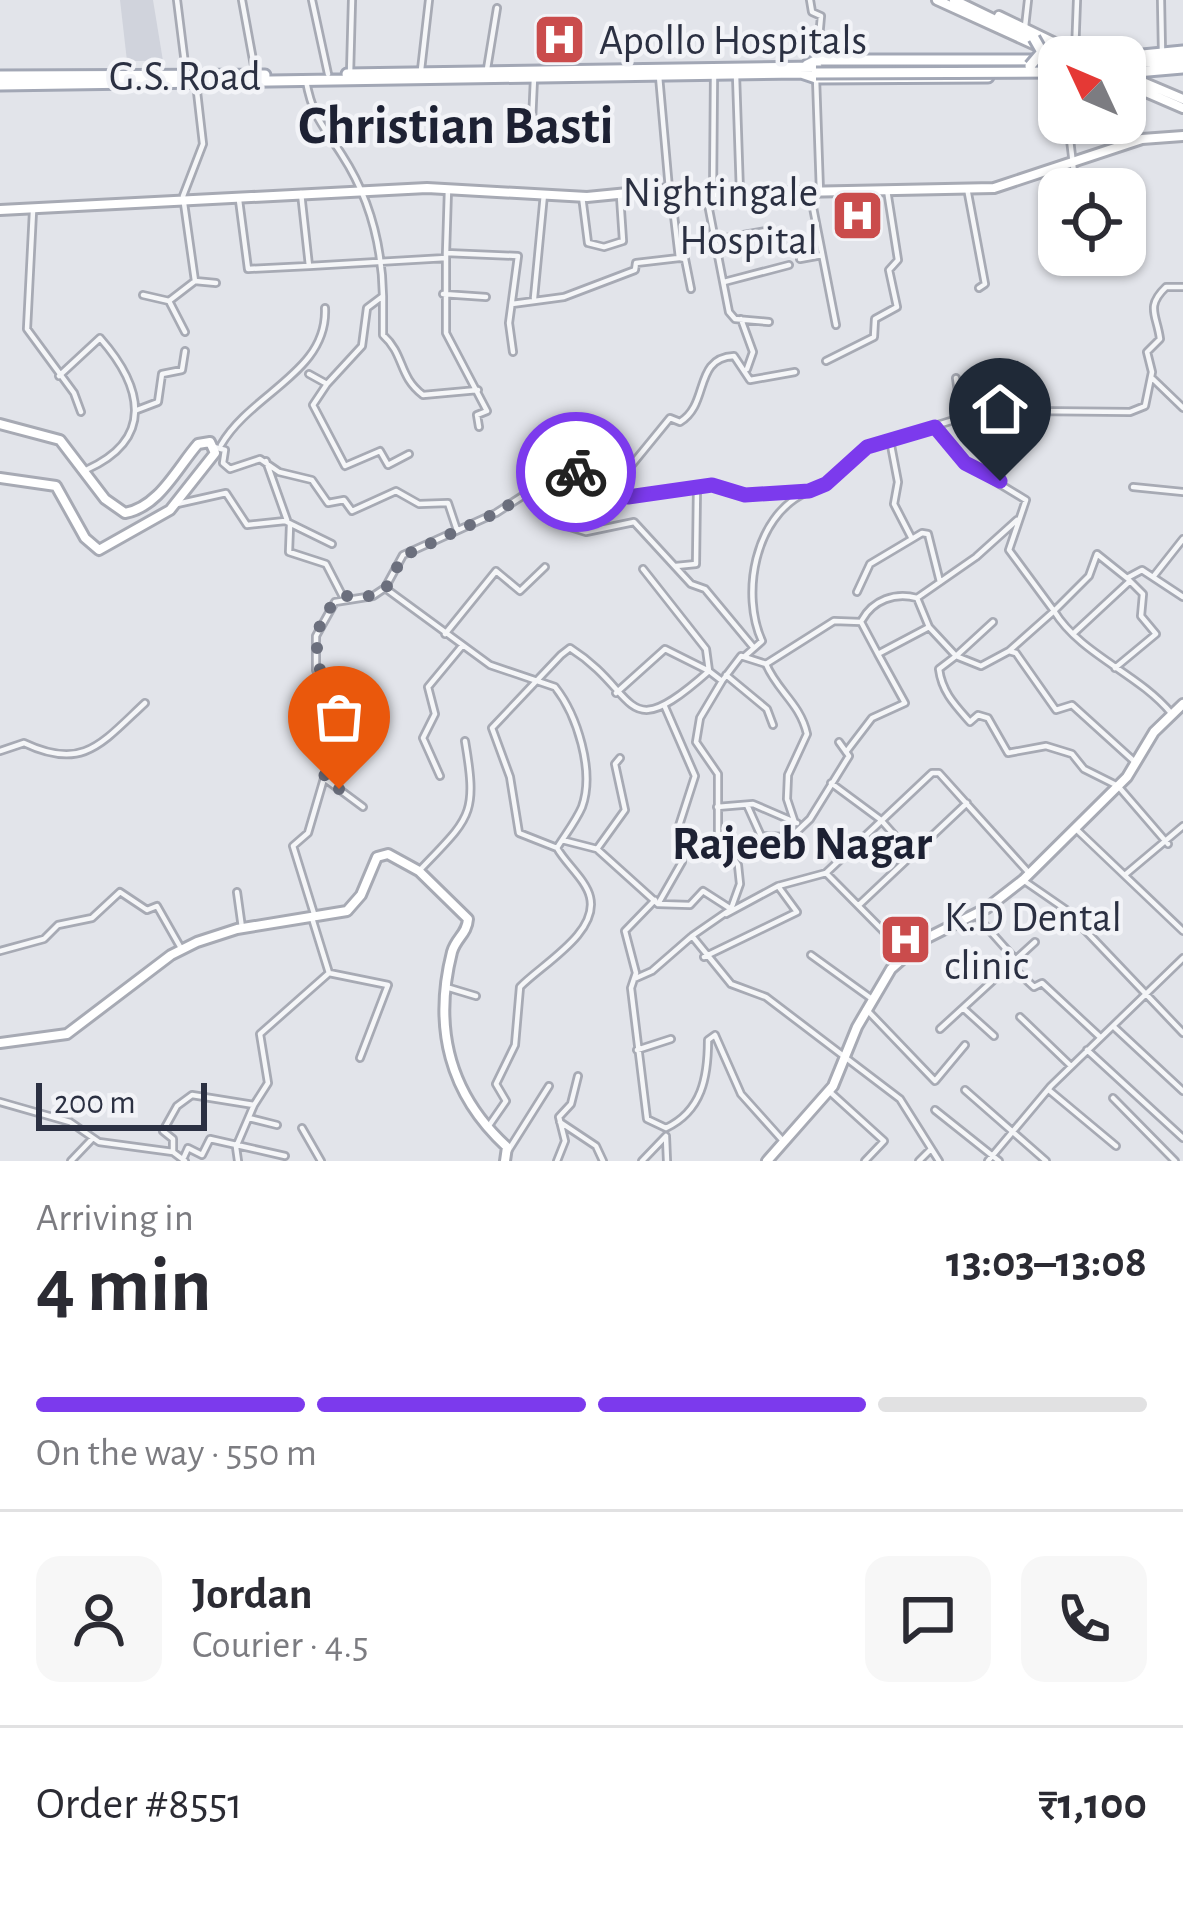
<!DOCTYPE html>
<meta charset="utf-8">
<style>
body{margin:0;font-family:"Alegreya Sans",sans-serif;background:#f7f7f7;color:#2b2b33;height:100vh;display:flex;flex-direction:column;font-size:45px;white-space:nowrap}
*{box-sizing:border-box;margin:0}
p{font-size:39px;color:#7c7c81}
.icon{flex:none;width:66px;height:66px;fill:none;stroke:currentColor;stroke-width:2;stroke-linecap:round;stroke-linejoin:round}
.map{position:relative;height:1161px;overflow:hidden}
.sheet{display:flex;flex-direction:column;background:#fff;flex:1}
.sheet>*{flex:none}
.needle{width:78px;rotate:314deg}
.fabs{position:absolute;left:1038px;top:36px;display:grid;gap:24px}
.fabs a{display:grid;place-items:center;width:108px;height:108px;border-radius:24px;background:#fff;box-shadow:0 3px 9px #0004;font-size:60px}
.scale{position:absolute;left:36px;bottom:30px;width:171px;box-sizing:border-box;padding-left:12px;border:6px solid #2b3042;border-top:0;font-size:33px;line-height:42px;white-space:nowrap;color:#2b3042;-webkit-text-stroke:9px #f2f3f7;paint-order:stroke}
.pin{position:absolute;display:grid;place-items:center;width:102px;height:102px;color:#fff;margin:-123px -51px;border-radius:50% 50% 50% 0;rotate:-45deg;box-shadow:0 0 12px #0007}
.pin .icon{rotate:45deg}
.courier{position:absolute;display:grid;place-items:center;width:120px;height:120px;margin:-60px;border:9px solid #7c3aed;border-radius:50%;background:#fff;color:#222;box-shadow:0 3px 15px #0007}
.head em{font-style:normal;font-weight:700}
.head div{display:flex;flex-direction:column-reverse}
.head{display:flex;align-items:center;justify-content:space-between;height:204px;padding:0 36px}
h1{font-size:78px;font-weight:700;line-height:90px}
.bar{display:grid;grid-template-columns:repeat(4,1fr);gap:18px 12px;align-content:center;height:144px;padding:0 36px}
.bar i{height:15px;border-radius:9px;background:#e1e1e2}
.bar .current{background:#7c3aed}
.bar p{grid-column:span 4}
.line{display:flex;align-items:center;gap:30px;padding:0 36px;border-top:3px solid #e1e1e2}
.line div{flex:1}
.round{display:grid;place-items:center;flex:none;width:126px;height:126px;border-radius:24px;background:#f7f7f7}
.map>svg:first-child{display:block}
.built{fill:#d0d3dc}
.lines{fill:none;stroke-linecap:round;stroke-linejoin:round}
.street-casing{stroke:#a7aab4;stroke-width:10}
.secondary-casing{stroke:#a7aab4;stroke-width:14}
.primary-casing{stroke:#a2a7b5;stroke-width:15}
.street{stroke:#f5f6f8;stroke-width:4.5}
.secondary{stroke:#fff;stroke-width:8}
.primary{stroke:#fff;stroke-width:9}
.primary-bridge-casing{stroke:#a2a7b5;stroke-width:15;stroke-linecap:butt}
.primary-bridge{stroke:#fff;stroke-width:9}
.done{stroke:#6b6f7d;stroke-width:12;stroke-dasharray:0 21.6}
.route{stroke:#7c3aed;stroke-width:15}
.labels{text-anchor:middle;stroke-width:9;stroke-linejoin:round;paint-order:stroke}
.poi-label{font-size:42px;fill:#2b3042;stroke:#f2f3f7;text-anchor:start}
.street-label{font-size:42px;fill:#2b3042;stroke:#f2f3f7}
.quarter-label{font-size:48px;font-weight:bold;fill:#1d2133;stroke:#f2f3f7}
.district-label{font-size:54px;font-weight:bold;fill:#1d2133;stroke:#f2f3f7}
</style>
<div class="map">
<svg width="1183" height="1161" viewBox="0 0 1183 1161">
<rect width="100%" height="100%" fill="#e2e4ea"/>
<path class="built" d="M120 0H153L163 61H127Z"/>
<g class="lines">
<defs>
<path id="street" d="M177 0 186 72
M242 0 255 71
M312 0 328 74
M810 0 812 12 821 16 817 60
M1161 0 1162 52
M1025 27 1028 0
M1075 54 1077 0
M487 69 497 8
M421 70 429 0
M350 74 352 0
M736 75 740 193
M659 76 669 189
M816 78 820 192
M306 81C313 118 323 125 342 155 370 198 382 246 383 296L367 308 362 346 327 384 309 374
M532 122 534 78
M1068 123 1076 189
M967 188 985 284 979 288
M810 192 836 325
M301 193 309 266 446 258V253L518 256 509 323 513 352
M706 194 729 312 735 319 769 322
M713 194 714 75
M582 196 588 243 604 247 623 241 620 196
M239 200 248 269 309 266
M33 211 27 329 74 393 81 412
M715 240 772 230
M446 253 448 189
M446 258V333L487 411 477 415 479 427
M680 258 685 259 691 289
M800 259 822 255
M195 281 183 196 203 144 196 83
M195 281 216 283
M724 282 789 265
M443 294 486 297
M143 295 169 301 185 332
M383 296V335C405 355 398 376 423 395L478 390
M534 298 544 194
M169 301 195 281
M512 304 564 297 635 270 636 263 679 258 671 190
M741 319 753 352 747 369
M826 361 874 337 875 319 897 307 889 270 898 260 887 190
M59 376 100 338C143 387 155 439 86 470
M956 378 962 420
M1153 379 1183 408
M327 384 313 405 345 466 380 451 388 465 409 454
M137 410 158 402 162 374 182 370 185 351
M935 427 965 463 1026 500 1009 550 1054 611 1009 651
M890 440 898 482 894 504 911 537
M221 445C251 393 328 372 325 308
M214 447 225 450 223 463 230 469 260 459 279 472 312 480 328 503 344 500 352 511 396 491 419 504 448 503 457 530
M266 461 287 520
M1133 487 1183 492
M612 489 670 418 680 422C710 404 693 358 734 356L750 380 795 372
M177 504 226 493 247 525 285 521 332 544
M541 506 551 521 586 532 634 522 691 584 705 589 754 648
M290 525 289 552 326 564 342 595
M676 566 696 564 697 487
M1153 577 1183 539
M385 588 490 665 555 687C577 715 595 771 582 807 576 821 565 835 557 848 566 864 586 880 590 897 599 933 541 965 520 987L515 1045 496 1084 506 1101 488 1127
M857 592 870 564 922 533 928 534 940 582
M862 620C873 600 895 592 917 598
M993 622 956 656 981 666 1009 651 1016 653 1056 710 1072 705 1136 763
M929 627 917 598 976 557 1017 520
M1074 633 1130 581
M445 634 496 571 520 591 545 567
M745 656 762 641C741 595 754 517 805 493
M766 664C777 691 800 703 807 734L788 775 787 799 795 823
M1115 668 1156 634 1141 616 1143 594 1128 579
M726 675 767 709 773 725
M722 681 741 656 766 664 834 621 861 622 878 654 929 627 956 656 939 669C942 692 955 705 970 722L978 715 988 718 1008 753 1046 746 1072 754 1084 769 1118 786 1168 844
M616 693 665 649 709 671 706 649 643 569
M1171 713C1138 673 1081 655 1054 611L1089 576 1097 554 1127 578 1142 570 1183 597
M0 751 24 743C83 771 101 744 145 703
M846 752 872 718 905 703 878 654
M440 776 423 738 435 714 428 687 462 646
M324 778 363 807
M831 783 881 820 911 854
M747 805 761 836 791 837 810 819 849 756 839 742
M717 807 753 804 797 823
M1075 828 1183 931
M562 840 597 849 658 904 690 905 703 891 731 909
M557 848 519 833 510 777 492 728 561 655 570 648C641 693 621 749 709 671L722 681 700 718 696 742 718 774V835L738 865 740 884 731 909 692 936 731 984 766 997 900 1099 939 1161
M597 849 625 810 615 764 620 758
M419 871C470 817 478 817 465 741
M826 873 932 773H939L1029 873
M1126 874 1183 826
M1023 880 1065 909 1183 1033
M237 892 242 928
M655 900 625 931 636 973 631 988 647 1119 666 1128C702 1111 708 1077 708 1040L715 1035 741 1094 784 1142
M658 904 682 862 676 835 695 776 665 707
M859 905 967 803
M726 914 778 886 826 873 906 954
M975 914 1015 959
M315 917 293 846 308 833 325 775 333 714 316 670V636L335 602 373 596 385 588 403 555 496 513 563 470 628 497 712 485 745 495 809 491 826 484 867 447 957 419 988 422 1031 411 1130 412 1145 406 1152 372 1147 352 1160 339C1157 315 1145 307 1166 287H1183
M312 918 329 973 388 985 360 1058
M0 951 44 939 58 925 92 918 120 892 147 910 157 906 182 950
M811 955 872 999
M704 957 797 912 778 886
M1011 966 1034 987 1042 983 1100 1037
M634 979 652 971 691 937
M446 987 476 996
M963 1008 994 1036
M866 1009 935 1081 965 1045
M1020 1017 1071 1066
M1113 1026 1183 1091
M940 1029 1035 942
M637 1050 671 1039
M1087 1050 1183 1138
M965 1090 1046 1161
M1050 1091 1116 1146
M830 1092 884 1141 865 1161
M1113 1098 1175 1161
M0 1102 70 1122 99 1142 173 1152 185 1161
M254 1105 268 1083 260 1034 329 973
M935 1110 999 1161
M249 1118 277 1125
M560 1122 596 1146 603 1161
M302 1128 321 1161
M666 1137 667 1161
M508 1151 549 1086
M173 1152V1139L163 1131 177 1106 192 1095 254 1105 236 1147 238 1161
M184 1157 188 1148 202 1155 210 1139 285 1156
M71 1161 92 1139
M557 1161 565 1141 559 1117 571 1104 578 1076
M642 1161 666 1136
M919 1161 930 1150
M988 1161 1051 1086 1183 958"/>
<path id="secondary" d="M937 0 1062 57
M954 0 1072 57
M999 16 1084 57
M1126 75 1183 99
M1125 83 1183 108
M0 210 427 188 587 197 669 189 706 194 994 188 1142 139 1183 136
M0 424 60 440 105 499 125 513C159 507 177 468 198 444L210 442 215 453 170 510 99 550 85 538 56 486 0 478
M0 1043 67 1034 171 955 197 942 237 929 347 911 361 895 377 857 388 854 419 871 468 919C467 934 456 938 452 952 433 1027 449 1094 507 1147L505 1161
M767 1161 833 1086 857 1027 891 969 925 939 987 908 1023 880 1127 777 1154 732 1183 704"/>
<path id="primary" d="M1122 57 1183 51
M1125 63 1183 60
M807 65 817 60H1059
M1125 73 1183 68
M347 74 817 67
M0 76 265 75
M0 85 801 73 816 78 988 77"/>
</defs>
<use href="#street" class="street-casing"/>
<use href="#secondary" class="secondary-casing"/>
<use href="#primary" class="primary-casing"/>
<use href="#street" class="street"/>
<use href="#secondary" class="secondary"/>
<use href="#primary" class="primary"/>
<defs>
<path id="primary-bridge" d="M1030 66 1042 52 1034 38
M816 73 1059 72"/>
</defs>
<use href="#primary-bridge" class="primary-bridge-casing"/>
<use href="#primary-bridge" class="primary-bridge"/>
</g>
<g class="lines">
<path class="done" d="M339 789 324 778C327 759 336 730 331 711 321 671 300 627 343 596H373L386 588 403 556 496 513 563 470 576 472"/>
<path class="route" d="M576 472 628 497 712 485 745 495 809 491 826 484 867 447 935 427 965 463 1000 481"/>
</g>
<defs>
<symbol id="hospital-square" viewBox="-11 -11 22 22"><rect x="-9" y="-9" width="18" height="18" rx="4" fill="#ca4c4c" stroke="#f2f3f7"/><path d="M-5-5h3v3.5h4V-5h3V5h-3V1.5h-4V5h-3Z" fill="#fff"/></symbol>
</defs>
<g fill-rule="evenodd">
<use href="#hospital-square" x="530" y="10" width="59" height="59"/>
<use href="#hospital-square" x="828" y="186" width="59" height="59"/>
<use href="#hospital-square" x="876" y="910" width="59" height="59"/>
</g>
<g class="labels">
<g class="poi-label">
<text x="599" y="54">Apollo Hospitals</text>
<text x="818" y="206" text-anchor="end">Nightingale<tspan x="818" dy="48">Hospital</tspan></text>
<text x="944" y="931">K.D Dental<tspan x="944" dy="48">clinic</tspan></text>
</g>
<g class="street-label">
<text x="185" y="90">G.S. Road</text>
</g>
<g class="quarter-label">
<text x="802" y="859">Rajeeb Nagar</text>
</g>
<g class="district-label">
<text x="456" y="143">Christian Basti</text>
</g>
</g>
</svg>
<div class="fabs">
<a><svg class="needle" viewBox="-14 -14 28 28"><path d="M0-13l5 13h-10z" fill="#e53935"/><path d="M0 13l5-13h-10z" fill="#7c7c81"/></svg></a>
<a><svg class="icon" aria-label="locate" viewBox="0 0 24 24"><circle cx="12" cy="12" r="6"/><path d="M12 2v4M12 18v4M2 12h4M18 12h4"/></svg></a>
</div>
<div class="scale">200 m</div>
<div class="pin" style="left:339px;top:789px;background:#ea580c"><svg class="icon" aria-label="bag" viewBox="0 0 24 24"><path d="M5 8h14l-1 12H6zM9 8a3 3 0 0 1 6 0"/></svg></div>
<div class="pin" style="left:1000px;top:481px;background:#1f2937"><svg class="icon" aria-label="home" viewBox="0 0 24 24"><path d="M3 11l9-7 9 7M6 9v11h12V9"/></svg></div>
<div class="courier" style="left:576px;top:472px"><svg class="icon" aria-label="bike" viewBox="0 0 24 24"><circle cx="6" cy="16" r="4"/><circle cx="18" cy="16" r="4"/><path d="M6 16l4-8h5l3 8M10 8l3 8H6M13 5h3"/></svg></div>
</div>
<section class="sheet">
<div class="head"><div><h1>4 min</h1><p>Arriving in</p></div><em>13:03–13:08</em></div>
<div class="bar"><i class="current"></i><i class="current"></i><i class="current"></i><i></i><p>On the way · 550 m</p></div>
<div class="line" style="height:216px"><a class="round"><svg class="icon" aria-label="person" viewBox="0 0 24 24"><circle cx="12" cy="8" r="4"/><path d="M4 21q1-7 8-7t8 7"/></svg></a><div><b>Jordan</b><p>Courier · 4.5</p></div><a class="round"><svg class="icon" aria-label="chat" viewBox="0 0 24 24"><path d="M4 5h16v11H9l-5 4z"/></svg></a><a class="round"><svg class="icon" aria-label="phone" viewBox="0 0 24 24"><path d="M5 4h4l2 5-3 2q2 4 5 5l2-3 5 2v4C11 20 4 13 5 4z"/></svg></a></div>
<div class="line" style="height:156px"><div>Order #8551</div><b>₹1,100</b></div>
</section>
